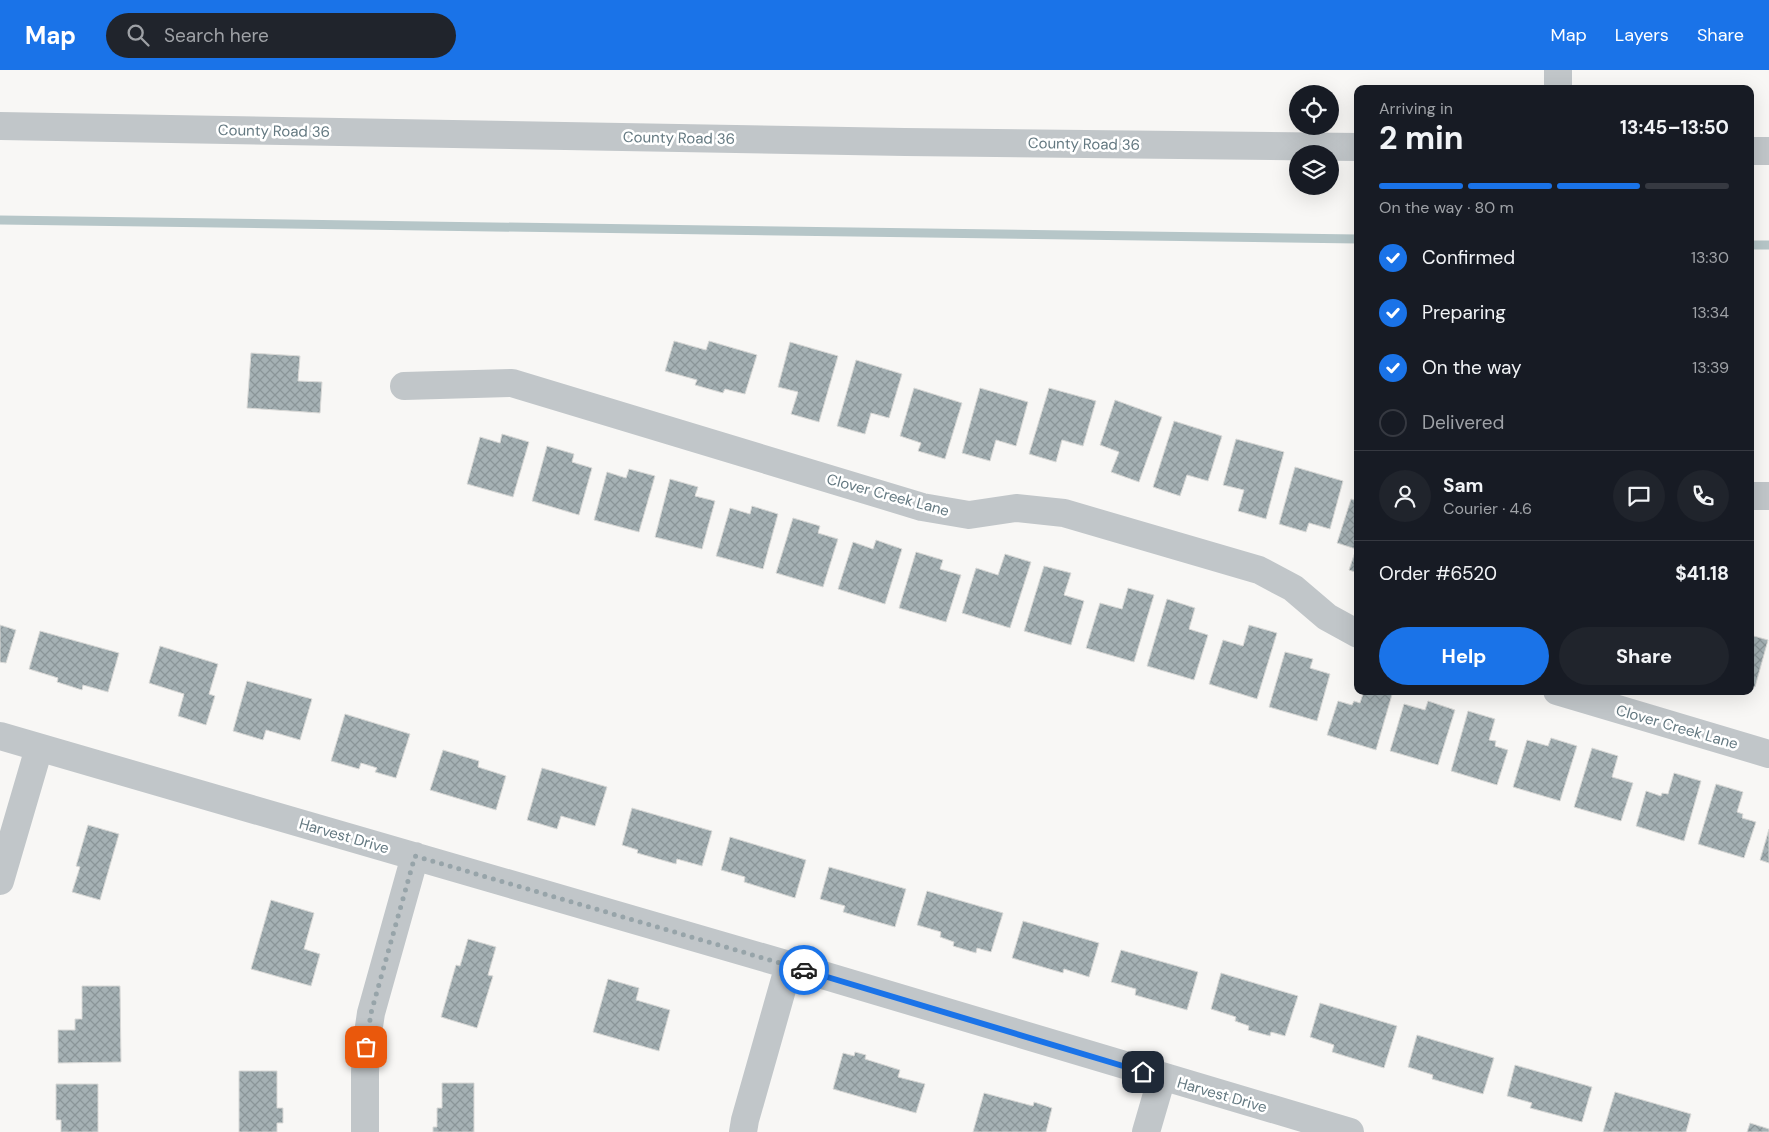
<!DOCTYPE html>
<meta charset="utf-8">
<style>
body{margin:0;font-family:"DM Sans",sans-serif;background:#20242c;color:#f1f3f6;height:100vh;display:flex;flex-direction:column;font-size:19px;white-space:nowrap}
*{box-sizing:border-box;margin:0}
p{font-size:16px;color:#9ea1a6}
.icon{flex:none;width:28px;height:28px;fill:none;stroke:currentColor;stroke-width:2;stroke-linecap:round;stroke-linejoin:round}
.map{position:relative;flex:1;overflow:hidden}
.panel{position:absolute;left:1354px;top:15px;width:400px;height:610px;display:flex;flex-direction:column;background:#171b24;border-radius:10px;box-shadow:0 5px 20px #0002}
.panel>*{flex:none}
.tools{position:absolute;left:1289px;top:15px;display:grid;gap:10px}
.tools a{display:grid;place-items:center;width:50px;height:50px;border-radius:50%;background:#171b24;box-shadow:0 5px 20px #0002;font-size:25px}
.pin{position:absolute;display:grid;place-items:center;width:42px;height:42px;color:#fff;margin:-21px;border-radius:10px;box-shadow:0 2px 8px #0006}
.courier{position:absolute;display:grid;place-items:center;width:50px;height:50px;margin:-25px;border:4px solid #1a73e8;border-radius:50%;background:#fff;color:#222;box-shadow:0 1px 6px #0007}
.overview em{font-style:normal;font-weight:700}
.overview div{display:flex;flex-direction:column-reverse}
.overview{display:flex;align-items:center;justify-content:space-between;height:85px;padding:0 25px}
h1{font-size:32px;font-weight:700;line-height:38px}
.bar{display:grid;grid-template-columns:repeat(4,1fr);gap:8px 5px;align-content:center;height:60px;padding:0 25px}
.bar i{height:6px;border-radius:4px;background:#363941}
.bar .on{background:#1a73e8}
.bar p{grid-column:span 4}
.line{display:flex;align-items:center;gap:12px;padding:0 25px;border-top:1px solid #363941}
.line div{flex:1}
.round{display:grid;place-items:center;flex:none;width:52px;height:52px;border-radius:26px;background:#20242c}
ol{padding:0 25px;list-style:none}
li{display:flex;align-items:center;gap:15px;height:55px}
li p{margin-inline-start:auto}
li .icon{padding:5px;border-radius:50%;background:#1a73e8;color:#fff;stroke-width:4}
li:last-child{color:#9ea1a6}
li i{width:28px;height:28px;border:2px solid #363941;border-radius:50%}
.button{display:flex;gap:10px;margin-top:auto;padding:10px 25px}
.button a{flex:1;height:58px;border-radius:30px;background:#1a73e8;color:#fff;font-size:20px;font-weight:700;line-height:58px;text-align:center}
.button a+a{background:#20242c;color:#f1f3f6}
header{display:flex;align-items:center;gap:30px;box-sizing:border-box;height:70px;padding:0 25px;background:#1a73e8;color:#fff}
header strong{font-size:24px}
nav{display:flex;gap:28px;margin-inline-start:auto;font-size:18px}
.search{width:350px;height:45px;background:#20242c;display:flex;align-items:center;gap:12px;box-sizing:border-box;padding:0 18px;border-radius:28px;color:#9ea1a6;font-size:19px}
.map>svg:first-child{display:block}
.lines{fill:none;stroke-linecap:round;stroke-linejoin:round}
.stream{stroke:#b6c6c8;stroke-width:9}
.building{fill:url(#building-cross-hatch);stroke:#d9d9d7}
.minor{stroke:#c1c6c9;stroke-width:28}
.done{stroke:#97a4a9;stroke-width:5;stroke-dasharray:0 9}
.route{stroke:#1a73e8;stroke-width:6}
.labels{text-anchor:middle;stroke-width:5;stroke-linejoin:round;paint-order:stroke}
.street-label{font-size:15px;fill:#637880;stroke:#fff}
</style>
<header>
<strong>Map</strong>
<div class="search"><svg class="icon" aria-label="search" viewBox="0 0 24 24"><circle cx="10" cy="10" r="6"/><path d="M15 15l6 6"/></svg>Search here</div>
<nav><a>Map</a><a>Layers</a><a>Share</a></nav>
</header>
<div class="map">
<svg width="1769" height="1062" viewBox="0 0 1769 1062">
<defs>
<pattern id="building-cross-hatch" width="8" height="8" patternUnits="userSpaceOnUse" patternTransform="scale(1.25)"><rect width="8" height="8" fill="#a5b1b4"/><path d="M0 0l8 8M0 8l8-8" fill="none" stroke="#8a9598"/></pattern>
</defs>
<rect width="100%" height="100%" fill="#f8f7f5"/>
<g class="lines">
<path class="stream" d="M0 150 1358 169
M1750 175H1769"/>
</g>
<path class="building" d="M674 271 706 280 709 271 757 285 745 324 725 319 723 323 695 315 697 310 665 301Z
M790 272 838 286 819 352 791 344 798 322 778 317Z
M251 283 300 286 298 311 322 312 320 343 247 338Z
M856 290 902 304 889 348 871 343 865 364 837 356Z
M914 318 962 333 945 389 918 381 921 373 900 366Z
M980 318 1028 332 1016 376 996 370 990 391 962 383Z
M1049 318 1096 331 1083 376 1062 370 1056 392 1029 384Z
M1115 330 1162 347 1139 412 1111 402 1119 382 1100 375Z
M1174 351 1222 366 1208 411 1187 405 1180 426 1153 417Z
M502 364 529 372 513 427 467 414 480 367 500 373Z
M1236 369 1284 382 1266 449 1238 441 1244 420 1223 415Z
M547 376 574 384 572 392 592 398 579 445 532 431Z
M1295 397 1343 411 1330 459 1309 453 1306 462 1279 454Z
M629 399 655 406 639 462 594 450 607 402 626 408Z
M670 409 698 417 695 426 715 431 702 479 655 467Z
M1351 429 1358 431V503L1349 500 1356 479 1337 473Z
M752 436 778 444 763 499 716 486 730 438 750 444Z
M793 448 820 456 818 463 838 469 823 517 776 503Z
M876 470 902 479 885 534 838 519 853 472 873 479Z
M916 482 943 490 940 499 961 505 946 552 899 538Z
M1005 484 1031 492 1010 558 962 543 976 498 998 505Z
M1044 496 1071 503 1064 525 1084 531 1071 575 1024 561Z
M1128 518 1154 525 1134 592 1086 578 1100 533 1122 539Z
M1167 529 1195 538 1189 559 1208 565 1194 610 1147 596Z
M0 555 16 560 6 593 0 592Z
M1249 555 1277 563 1257 629 1209 614 1223 570 1243 576Z
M40 561 119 583 108 622 83 615 82 620 57 612 58 608 29 599Z
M1750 565 1768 570 1755 617 1750 616Z
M160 576 218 594 209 624 215 626 206 655 178 646 184 624 149 613Z
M1285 582 1313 589 1310 598 1330 604 1317 651 1269 637Z
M247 611 312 629 300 670 266 660 263 670 233 661Z
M1364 621H1393L1376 680 1327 665 1338 631 1352 635 1354 631 1360 633Z
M1428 631 1455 640 1438 695 1390 681 1404 634 1425 640Z
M1468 641 1495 649 1489 670 1496 671 1495 676 1508 680 1497 715 1451 701Z
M345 644 410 664 396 708 375 702 377 698 361 693 359 699 331 691Z
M1551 668 1577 676 1560 731 1513 717 1527 670 1548 676Z
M1592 678 1618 686 1612 707 1633 713 1621 751 1574 737Z
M443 680 479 691 478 697 506 706 496 740 430 720Z
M542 698 607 717 595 756 561 746 557 759 527 750Z
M1674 703 1701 711 1684 771 1636 756 1646 721 1661 726 1662 723 1668 724Z
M1716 714 1743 722 1737 742 1743 744 1742 748 1756 752 1744 788 1698 774Z
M632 738 712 761 702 796 677 789 676 794 637 783 638 780 622 775Z
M88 755 119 764 100 830 72 822 80 797 76 796Z
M1769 759V793L1760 790Z
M730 767 806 790 795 828 744 812 745 807 721 800Z
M829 797 906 819 895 857 843 842 845 836 820 829Z
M927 821 1003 843 991 882 977 878 976 883 953 876 954 872 940 867 941 862 917 855Z
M271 830 314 843 304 879 320 884 311 916 251 899Z
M1023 851 1099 873 1089 907 1064 899 1063 903 1012 888Z
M468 869 496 877 488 905 493 906 477 958 441 947 456 895 460 896Z
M1121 880 1198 902 1187 940 1135 925 1136 919 1111 912Z
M1221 903 1298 926 1285 966 1271 962 1270 966 1248 960 1249 956 1235 951 1236 947 1211 939Z
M608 909 639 918 636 930 670 940 659 981 593 962Z
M82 916H120L121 992 58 993V960H75V949H82Z
M1320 933 1397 956 1384 998 1332 982 1334 975 1310 967Z
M1417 965 1494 988 1483 1024 1432 1009 1433 1005 1408 997Z
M855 982 866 985 865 989 900 1000 898 1007 925 1014 916 1043 833 1019 843 983 854 986Z
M1515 995 1592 1017 1582 1052 1530 1038 1532 1033 1507 1026Z
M239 1001H277V1038H283V1053H277V1062H239Z
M442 1013H474V1062H433V1057H437V1038H442Z
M56 1014H98V1062H61V1050H56Z
M1615 1022 1691 1044 1686 1062H1603Z
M984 1023 1033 1036 1034 1032 1052 1038 1046 1062H973Z
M1750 1053 1769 1059V1062H1747Z"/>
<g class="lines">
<path class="minor" d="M1558 0V19
M0 56 905 72 1358 77
M1750 81H1769
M404 316 512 313 922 437 969 445 1016 438 1064 443 1259 500 1293 518 1327 547 1358 564
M1750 426H1769
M1557 621 1769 684
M0 666 789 895 1350 1062
M0 811 39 678
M365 1062V1003L366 977 371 943 415 786
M743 1062 745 1050 789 895
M1146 1062 1162 1007"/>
</g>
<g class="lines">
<path class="done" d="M366 977 371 943 415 786 804 900"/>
<path class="route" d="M804 900 1143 1002"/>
</g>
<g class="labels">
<g class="street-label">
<text transform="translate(274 61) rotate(1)" y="5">County Road 36</text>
<text transform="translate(679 68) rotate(1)" y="5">County Road 36</text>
<text transform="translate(1084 74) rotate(1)" y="5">County Road 36</text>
<text transform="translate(888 425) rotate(15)" y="5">Clover Creek Lane</text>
<text transform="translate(1677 657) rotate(16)" y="5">Clover Creek Lane</text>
<text transform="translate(344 766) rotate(16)" y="5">Harvest Drive</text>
<text transform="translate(1222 1025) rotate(16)" y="5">Harvest Drive</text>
</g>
</g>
</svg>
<div class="tools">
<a><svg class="icon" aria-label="locate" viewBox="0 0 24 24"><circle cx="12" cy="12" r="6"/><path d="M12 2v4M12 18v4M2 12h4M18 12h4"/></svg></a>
<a><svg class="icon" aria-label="layers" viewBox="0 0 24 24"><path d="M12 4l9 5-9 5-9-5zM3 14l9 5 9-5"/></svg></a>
</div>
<div class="pin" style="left:366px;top:977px;background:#ea580c"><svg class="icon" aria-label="bag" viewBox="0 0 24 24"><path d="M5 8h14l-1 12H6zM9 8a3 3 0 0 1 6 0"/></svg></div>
<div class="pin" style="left:1143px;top:1002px;background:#1f2937"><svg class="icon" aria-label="home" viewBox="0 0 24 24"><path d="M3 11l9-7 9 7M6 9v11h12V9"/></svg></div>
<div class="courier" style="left:804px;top:900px"><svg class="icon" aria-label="car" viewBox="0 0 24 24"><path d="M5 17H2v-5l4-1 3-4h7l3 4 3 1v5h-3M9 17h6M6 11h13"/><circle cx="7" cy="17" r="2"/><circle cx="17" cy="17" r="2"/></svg></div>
<section class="panel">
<div class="overview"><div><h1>2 min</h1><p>Arriving in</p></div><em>13:45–13:50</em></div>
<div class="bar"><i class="on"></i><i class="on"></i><i class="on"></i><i></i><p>On the way · 80 m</p></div>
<ol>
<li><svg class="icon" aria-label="check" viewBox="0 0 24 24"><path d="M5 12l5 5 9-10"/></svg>Confirmed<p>13:30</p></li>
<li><svg class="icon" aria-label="check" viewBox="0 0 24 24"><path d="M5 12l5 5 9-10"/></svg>Preparing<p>13:34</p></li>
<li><svg class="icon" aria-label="check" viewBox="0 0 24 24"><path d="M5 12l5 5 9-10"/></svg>On the way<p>13:39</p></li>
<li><i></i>Delivered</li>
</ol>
<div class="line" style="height:90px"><a class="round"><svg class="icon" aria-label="person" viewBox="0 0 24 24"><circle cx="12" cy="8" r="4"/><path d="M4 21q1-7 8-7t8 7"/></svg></a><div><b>Sam</b><p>Courier · 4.6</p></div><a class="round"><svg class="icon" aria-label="chat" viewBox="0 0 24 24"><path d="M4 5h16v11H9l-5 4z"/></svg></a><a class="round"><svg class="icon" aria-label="phone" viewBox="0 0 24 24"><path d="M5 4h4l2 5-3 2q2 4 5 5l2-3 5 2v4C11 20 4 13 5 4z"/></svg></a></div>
<div class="line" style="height:65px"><div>Order #6520</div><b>$41.18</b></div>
<div class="button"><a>Help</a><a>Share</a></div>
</section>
</div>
